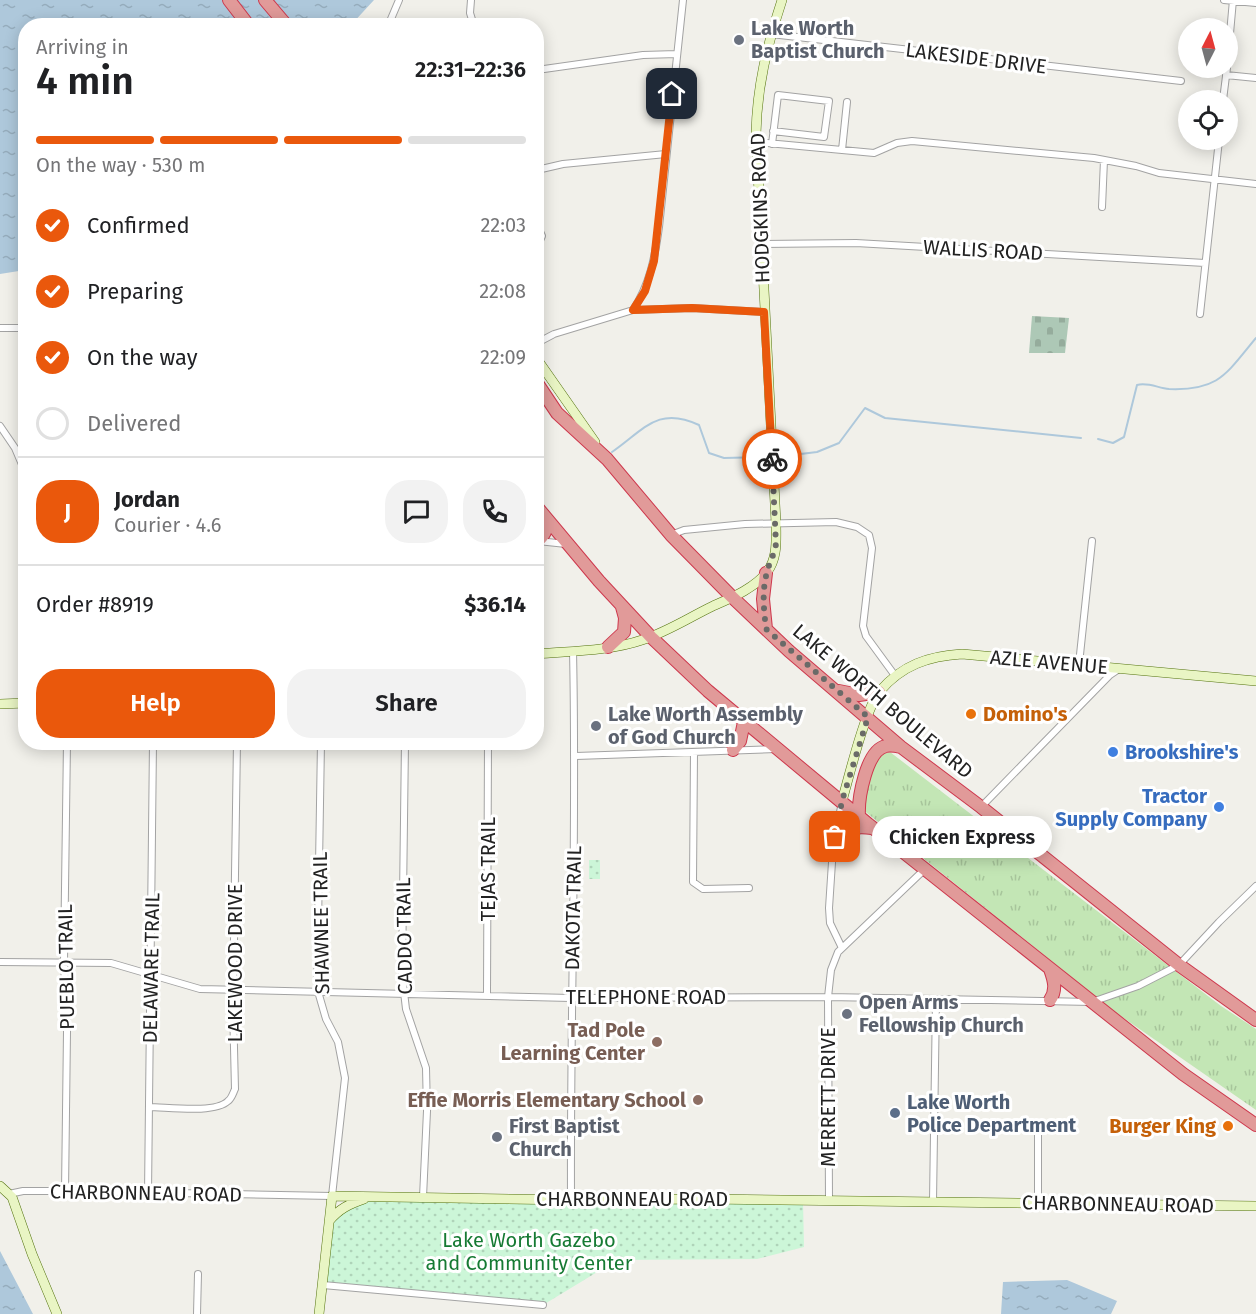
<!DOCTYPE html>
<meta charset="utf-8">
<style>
body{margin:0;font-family:"Fira Sans",sans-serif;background:#f2f2f2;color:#202124;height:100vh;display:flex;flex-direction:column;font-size:22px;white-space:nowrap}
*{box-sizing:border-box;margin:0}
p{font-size:20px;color:#757577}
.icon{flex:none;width:33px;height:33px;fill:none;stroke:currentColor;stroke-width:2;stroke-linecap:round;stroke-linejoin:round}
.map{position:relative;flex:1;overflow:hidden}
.sheet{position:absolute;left:18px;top:18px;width:526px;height:732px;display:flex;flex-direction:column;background:#fff;border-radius:24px;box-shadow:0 3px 15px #0003}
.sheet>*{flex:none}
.needle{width:39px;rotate:6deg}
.controls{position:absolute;left:1178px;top:18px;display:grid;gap:12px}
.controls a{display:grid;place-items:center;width:60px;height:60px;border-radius:50%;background:#fff;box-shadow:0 3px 15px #0003;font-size:30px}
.pin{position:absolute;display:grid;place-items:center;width:51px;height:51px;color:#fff;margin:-26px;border-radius:12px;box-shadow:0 3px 9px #0006}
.courier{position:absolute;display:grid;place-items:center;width:60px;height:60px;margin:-30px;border:4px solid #ea580c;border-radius:50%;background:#fff;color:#222;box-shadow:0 2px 8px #0007}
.bubble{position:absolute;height:42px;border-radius:21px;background:#fff;box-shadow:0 3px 15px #0003;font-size:20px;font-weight:600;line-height:42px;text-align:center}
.summary em{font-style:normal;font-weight:600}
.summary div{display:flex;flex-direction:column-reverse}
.summary{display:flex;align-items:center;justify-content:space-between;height:102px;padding:0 18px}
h1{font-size:39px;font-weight:600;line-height:45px}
.bar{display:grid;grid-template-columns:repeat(4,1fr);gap:9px 6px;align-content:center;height:72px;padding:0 18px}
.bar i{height:8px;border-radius:4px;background:#e0e0e0}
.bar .on{background:#ea580c}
.bar p{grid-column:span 4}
.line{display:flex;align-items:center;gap:15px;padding:0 18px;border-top:2px solid #e0e0e0}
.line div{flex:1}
.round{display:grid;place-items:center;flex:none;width:63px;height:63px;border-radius:24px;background:#f2f2f2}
ol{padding:0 18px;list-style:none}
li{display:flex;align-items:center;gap:18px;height:66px}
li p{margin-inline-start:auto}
li .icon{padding:6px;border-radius:50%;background:#ea580c;color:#fff;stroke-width:4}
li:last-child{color:#757577}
li i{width:33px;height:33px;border:3px solid #e0e0e0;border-radius:50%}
.button{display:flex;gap:12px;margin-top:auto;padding:12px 18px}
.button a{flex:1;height:69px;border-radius:24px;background:#ea580c;color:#fff;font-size:24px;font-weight:600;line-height:69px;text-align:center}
.button a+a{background:#f2f2f2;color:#202124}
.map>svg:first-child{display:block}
.grass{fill:url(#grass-tufts)}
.cemetery{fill:url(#cemetery-stones)}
.park{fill:url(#park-dots)}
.water{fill:url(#water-ripples)}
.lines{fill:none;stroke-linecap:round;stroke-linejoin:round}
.stream{stroke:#aec8db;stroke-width:2}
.street-casing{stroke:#a3a3a3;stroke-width:8}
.secondary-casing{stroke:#54730f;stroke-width:10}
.highway-casing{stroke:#ce384d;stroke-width:14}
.street{stroke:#fff;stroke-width:6}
.secondary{stroke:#e9f5c4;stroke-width:9}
.highway{stroke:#e19a99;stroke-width:12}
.done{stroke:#6a6a68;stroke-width:6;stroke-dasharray:0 10.8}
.route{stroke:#ea580c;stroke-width:8}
.worship-dot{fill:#6b7280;stroke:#fff;stroke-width:2}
.food-dot{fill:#e8710a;stroke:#fff;stroke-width:2}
.shop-dot{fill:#3f7fe0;stroke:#fff;stroke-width:2}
.education-dot{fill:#8d6e63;stroke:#fff;stroke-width:2}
.service-dot{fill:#5c6f8a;stroke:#fff;stroke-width:2}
.labels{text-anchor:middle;stroke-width:6;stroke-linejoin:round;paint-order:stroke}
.worship-label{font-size:20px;font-weight:bold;fill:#5b616d;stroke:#fff;text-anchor:start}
.street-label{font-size:20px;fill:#222;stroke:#fff}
.food-label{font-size:20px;font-weight:bold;fill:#c56008;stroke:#fff;text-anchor:start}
.shop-label{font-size:20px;font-weight:bold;fill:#366cbe;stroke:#fff;text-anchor:start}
.education-label{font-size:20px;font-weight:bold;fill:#785e54;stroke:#fff;text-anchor:end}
.service-label{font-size:20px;font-weight:bold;fill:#4e5e75;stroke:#fff;text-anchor:start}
.park-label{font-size:20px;fill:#167a33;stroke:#fff}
</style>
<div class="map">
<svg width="1256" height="1314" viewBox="0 0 1256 1314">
<defs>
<pattern id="grass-tufts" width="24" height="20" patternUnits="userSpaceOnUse" patternTransform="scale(1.5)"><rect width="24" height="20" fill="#c3e6b5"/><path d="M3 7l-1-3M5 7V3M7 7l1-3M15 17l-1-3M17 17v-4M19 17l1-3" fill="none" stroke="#a7c59b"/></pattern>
<pattern id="cemetery-stones" width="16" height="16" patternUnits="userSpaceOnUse" patternTransform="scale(1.5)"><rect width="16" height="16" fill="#adc8b6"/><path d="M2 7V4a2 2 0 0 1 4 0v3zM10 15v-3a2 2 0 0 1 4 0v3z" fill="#95ac9c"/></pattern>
<pattern id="park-dots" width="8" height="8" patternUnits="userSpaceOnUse" patternTransform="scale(1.5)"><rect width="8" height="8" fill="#ccf6d8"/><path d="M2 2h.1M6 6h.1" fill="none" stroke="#afd3b9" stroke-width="1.8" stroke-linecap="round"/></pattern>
<pattern id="water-ripples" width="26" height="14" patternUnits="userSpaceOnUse" patternTransform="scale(1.5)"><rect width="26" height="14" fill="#aec8db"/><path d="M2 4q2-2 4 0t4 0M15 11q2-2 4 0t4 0" fill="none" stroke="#95acbc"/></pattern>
</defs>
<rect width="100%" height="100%" fill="#f1f0ea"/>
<path class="grass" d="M890 752 1221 1006 1256 1029V1110L1115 1012 862 809 877 756Z"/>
<path class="cemetery" d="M1032 316 1069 318 1065 353H1029Z"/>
<path class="park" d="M589 860H600V879H589Z
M361 1200H803L804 1247 757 1259 617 1260 543 1305 323 1285 329 1221Z"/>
<path class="water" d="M0 0H374L351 25 26 26 25 270 0 274Z
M0 1251 33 1314H0Z
M1067 1280 1117 1301 1111 1314H1001L1003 1282Z"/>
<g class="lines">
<path class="stream" d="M1098 439 1113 443 1124 437 1137 385C1148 382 1158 388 1169 389 1219 391 1226 374 1256 338
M612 452C643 431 657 405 699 425L709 453 724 458 764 457
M776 457 817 452 839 443 865 408 885 418 1081 438"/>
<defs>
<path id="street" d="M471 0 470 13 474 26
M1224 0 1256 3
M388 26 399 0
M771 34 1181 81
M1227 67 1233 0
M537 70 643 55 677 54
M1226 75 1256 78
M1223 100 1227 68
M757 142 874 153 897 143 912 141 1094 158 1136 166 1159 173 1256 184
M772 144 778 95 829 101 824 137 773 131
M842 150 847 102
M537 170 563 164 666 154
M1102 207 1104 160
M537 225 542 236 537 247
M761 244 856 243 1205 263
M633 310 692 308 764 312
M1200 314 1219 140
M0 328H26
M537 343 554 334 633 310C650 284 655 257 659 227L683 0
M0 426 15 448 26 474
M671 535 684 530 745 524 836 522 857 527 869 535 872 548 863 626 866 636 896 677
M538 541 566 544
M1079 664 1092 541
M405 742 402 975 406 1009 426 1068 427 1111 423 1197
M694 752 693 882 703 889 749 888
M576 756 776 749
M842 802 833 847 829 908 830 923 842 948
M981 807 1110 675 1119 669
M0 962 111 963 200 989 571 998 828 997 1092 1002 1138 986 1179 965 1219 922 1256 886
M487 995 488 742
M149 1107C167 1107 215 1114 228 1101 232 1098 233 1093 235 1089L233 1006 237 742
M65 1191 67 1032 64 962 67 742
M9 1194 23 1191H65L332 1196 345 1078 338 1042 326 1019 317 988 321 742
M148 1194 153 742
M571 1200C570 1017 577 834 573 651
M829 1201 828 997 831 970 838 952 925 869
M933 1201 936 999
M1038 1203V1127
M323 1285 543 1305
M197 1314 198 1274"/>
<path id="secondary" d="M537 359 595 442
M537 654C571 651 610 651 642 640 667 632 690 617 713 606 731 598 755 588 767 572 778 558 776 539 776 523L756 134C757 86 767 46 782 0
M0 704 26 703
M842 801C849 777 865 709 880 691 902 665 929 656 962 654L1256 681
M0 1186 12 1197 32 1254 57 1314
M329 1221C339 1209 349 1204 364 1199
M319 1314 332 1196 571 1200 708 1199 1256 1206"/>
<path id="highway" d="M229 0 249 26
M265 0 287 26
M537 383 557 413 607 459 671 535 732 597 789 651 901 747 981 807 1179 965 1256 1020
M537 507 599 581 651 637 708 691 868 824 1183 1074 1256 1125
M539 540C546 533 547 529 546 518
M766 629 763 599 766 573
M608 647 624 632 625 618 622 607
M839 691 859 695 879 692
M733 750 740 741 744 722
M859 816C858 799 866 750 886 746 890 745 896 746 901 747
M833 847C843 829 852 825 872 828
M1050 1000C1057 990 1054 980 1050 969"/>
</defs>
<use href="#street" class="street-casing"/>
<use href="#secondary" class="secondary-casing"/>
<use href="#highway" class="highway-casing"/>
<use href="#street" class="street"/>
<use href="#secondary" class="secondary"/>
<use href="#highway" class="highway"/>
</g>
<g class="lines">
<path class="done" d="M772 459 776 544C774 556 768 565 766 576 762 594 764 611 766 629L868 717 842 801 835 837"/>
<path class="route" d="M672 94 654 261 645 291 633 310 692 308 764 312 772 459"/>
</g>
<g class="worship-dot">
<circle cx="739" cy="40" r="6"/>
<circle cx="596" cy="726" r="6"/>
<circle cx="847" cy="1014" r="6"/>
<circle cx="497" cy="1137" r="6"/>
</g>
<g class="food-dot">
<circle cx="971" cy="714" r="6"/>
<circle cx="1228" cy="1126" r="6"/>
</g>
<g class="shop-dot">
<circle cx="1113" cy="752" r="6"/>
<circle cx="1219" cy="807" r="6"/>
</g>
<g class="education-dot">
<circle cx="657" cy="1042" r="6"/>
<circle cx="698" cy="1100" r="6"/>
</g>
<circle class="service-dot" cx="895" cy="1113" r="6"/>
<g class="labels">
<g class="worship-label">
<text x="751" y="35">Lake Worth<tspan x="751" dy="23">Baptist Church</tspan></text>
<text x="608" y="721">Lake Worth Assembly<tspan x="608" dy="23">of God Church</tspan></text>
<text x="859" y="1009">Open Arms<tspan x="859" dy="23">Fellowship Church</tspan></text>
<text x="509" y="1133">First Baptist<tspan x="509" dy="23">Church</tspan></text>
</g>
<g class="street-label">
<text transform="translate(976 58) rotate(7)" y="7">LAKESIDE DRIVE</text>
<text transform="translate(760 208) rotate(-92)" y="7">HODGKINS ROAD</text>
<text transform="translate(983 250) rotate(3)" y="7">WALLIS ROAD</text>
<text transform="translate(1049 662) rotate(5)" y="7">AZLE AVENUE</text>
<text transform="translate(883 701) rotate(40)" y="7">LAKE WORTH BOULEVARD</text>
<text transform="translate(488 869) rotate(-90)" y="7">TEJAS TRAIL</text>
<text transform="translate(573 908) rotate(-89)" y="7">DAKOTA TRAIL</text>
<text transform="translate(321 923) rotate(-91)" y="7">SHAWNEE TRAIL</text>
<text transform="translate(404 936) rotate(-91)" y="7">CADDO TRAIL</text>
<text transform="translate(235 963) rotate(-90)" y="7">LAKEWOOD DRIVE</text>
<text transform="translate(66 967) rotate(-91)" y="7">PUEBLO TRAIL</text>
<text transform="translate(151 968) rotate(-89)" y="7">DELAWARE TRAIL</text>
<text x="646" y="1004">TELEPHONE ROAD</text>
<text transform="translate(828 1097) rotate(-90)" y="7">MERRETT DRIVE</text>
<text transform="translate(146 1193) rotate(1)" y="7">CHARBONNEAU ROAD</text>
<text x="632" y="1206">CHARBONNEAU ROAD</text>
<text transform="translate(1118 1204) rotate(1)" y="7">CHARBONNEAU ROAD</text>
</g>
<g class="food-label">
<text x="983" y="721">Domino's</text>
<text x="1216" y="1133" text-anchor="end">Burger King</text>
</g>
<g class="shop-label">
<text x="1125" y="759">Brookshire's</text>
<text x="1207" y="803" text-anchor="end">Tractor<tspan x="1207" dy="23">Supply Company</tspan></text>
</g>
<g class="education-label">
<text x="645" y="1037">Tad Pole<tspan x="645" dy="23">Learning Center</tspan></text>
<text x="686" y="1107">Effie Morris Elementary School</text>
</g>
<g class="service-label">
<text x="907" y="1109">Lake Worth<tspan x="907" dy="23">Police Department</tspan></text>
</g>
<g class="park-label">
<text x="529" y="1247">Lake Worth Gazebo<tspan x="529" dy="23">and Community Center</tspan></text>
</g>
</g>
</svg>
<div class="controls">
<a><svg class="needle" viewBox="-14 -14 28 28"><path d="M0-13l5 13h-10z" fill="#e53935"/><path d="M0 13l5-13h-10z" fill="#757577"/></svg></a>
<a><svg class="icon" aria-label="locate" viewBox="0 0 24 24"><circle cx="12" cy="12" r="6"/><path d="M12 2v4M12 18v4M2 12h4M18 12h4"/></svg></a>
</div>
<div class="pin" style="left:835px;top:837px;background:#ea580c"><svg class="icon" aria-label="bag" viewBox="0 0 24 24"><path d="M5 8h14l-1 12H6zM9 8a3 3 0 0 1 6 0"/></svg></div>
<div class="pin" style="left:672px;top:94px;background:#1f2937"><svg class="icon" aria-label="home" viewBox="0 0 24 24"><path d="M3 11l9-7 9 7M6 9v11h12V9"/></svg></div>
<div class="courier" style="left:772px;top:459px"><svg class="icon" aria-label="bike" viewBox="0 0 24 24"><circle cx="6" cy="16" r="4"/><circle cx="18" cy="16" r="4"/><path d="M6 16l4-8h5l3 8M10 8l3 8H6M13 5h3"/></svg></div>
<div class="bubble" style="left:872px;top:816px;width:180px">Chicken Express</div>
<section class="sheet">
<div class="summary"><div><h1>4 min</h1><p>Arriving in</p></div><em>22:31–22:36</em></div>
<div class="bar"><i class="on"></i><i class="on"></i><i class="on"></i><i></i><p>On the way · 530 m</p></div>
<ol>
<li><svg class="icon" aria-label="check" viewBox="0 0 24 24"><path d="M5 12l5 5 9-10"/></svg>Confirmed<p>22:03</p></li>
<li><svg class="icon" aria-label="check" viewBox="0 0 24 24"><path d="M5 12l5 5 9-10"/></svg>Preparing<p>22:08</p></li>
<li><svg class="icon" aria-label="check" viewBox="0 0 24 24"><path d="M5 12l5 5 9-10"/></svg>On the way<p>22:09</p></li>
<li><i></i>Delivered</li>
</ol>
<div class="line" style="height:108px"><b class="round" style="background:#ea580c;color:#fff">J</b><div><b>Jordan</b><p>Courier · 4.6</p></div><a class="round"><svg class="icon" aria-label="chat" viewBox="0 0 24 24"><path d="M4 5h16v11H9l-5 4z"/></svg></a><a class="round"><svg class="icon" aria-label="phone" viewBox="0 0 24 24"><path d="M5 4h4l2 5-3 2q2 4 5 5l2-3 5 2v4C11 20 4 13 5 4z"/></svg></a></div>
<div class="line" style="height:78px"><div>Order #8919</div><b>$36.14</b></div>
<div class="button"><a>Help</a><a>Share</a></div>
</section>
</div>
